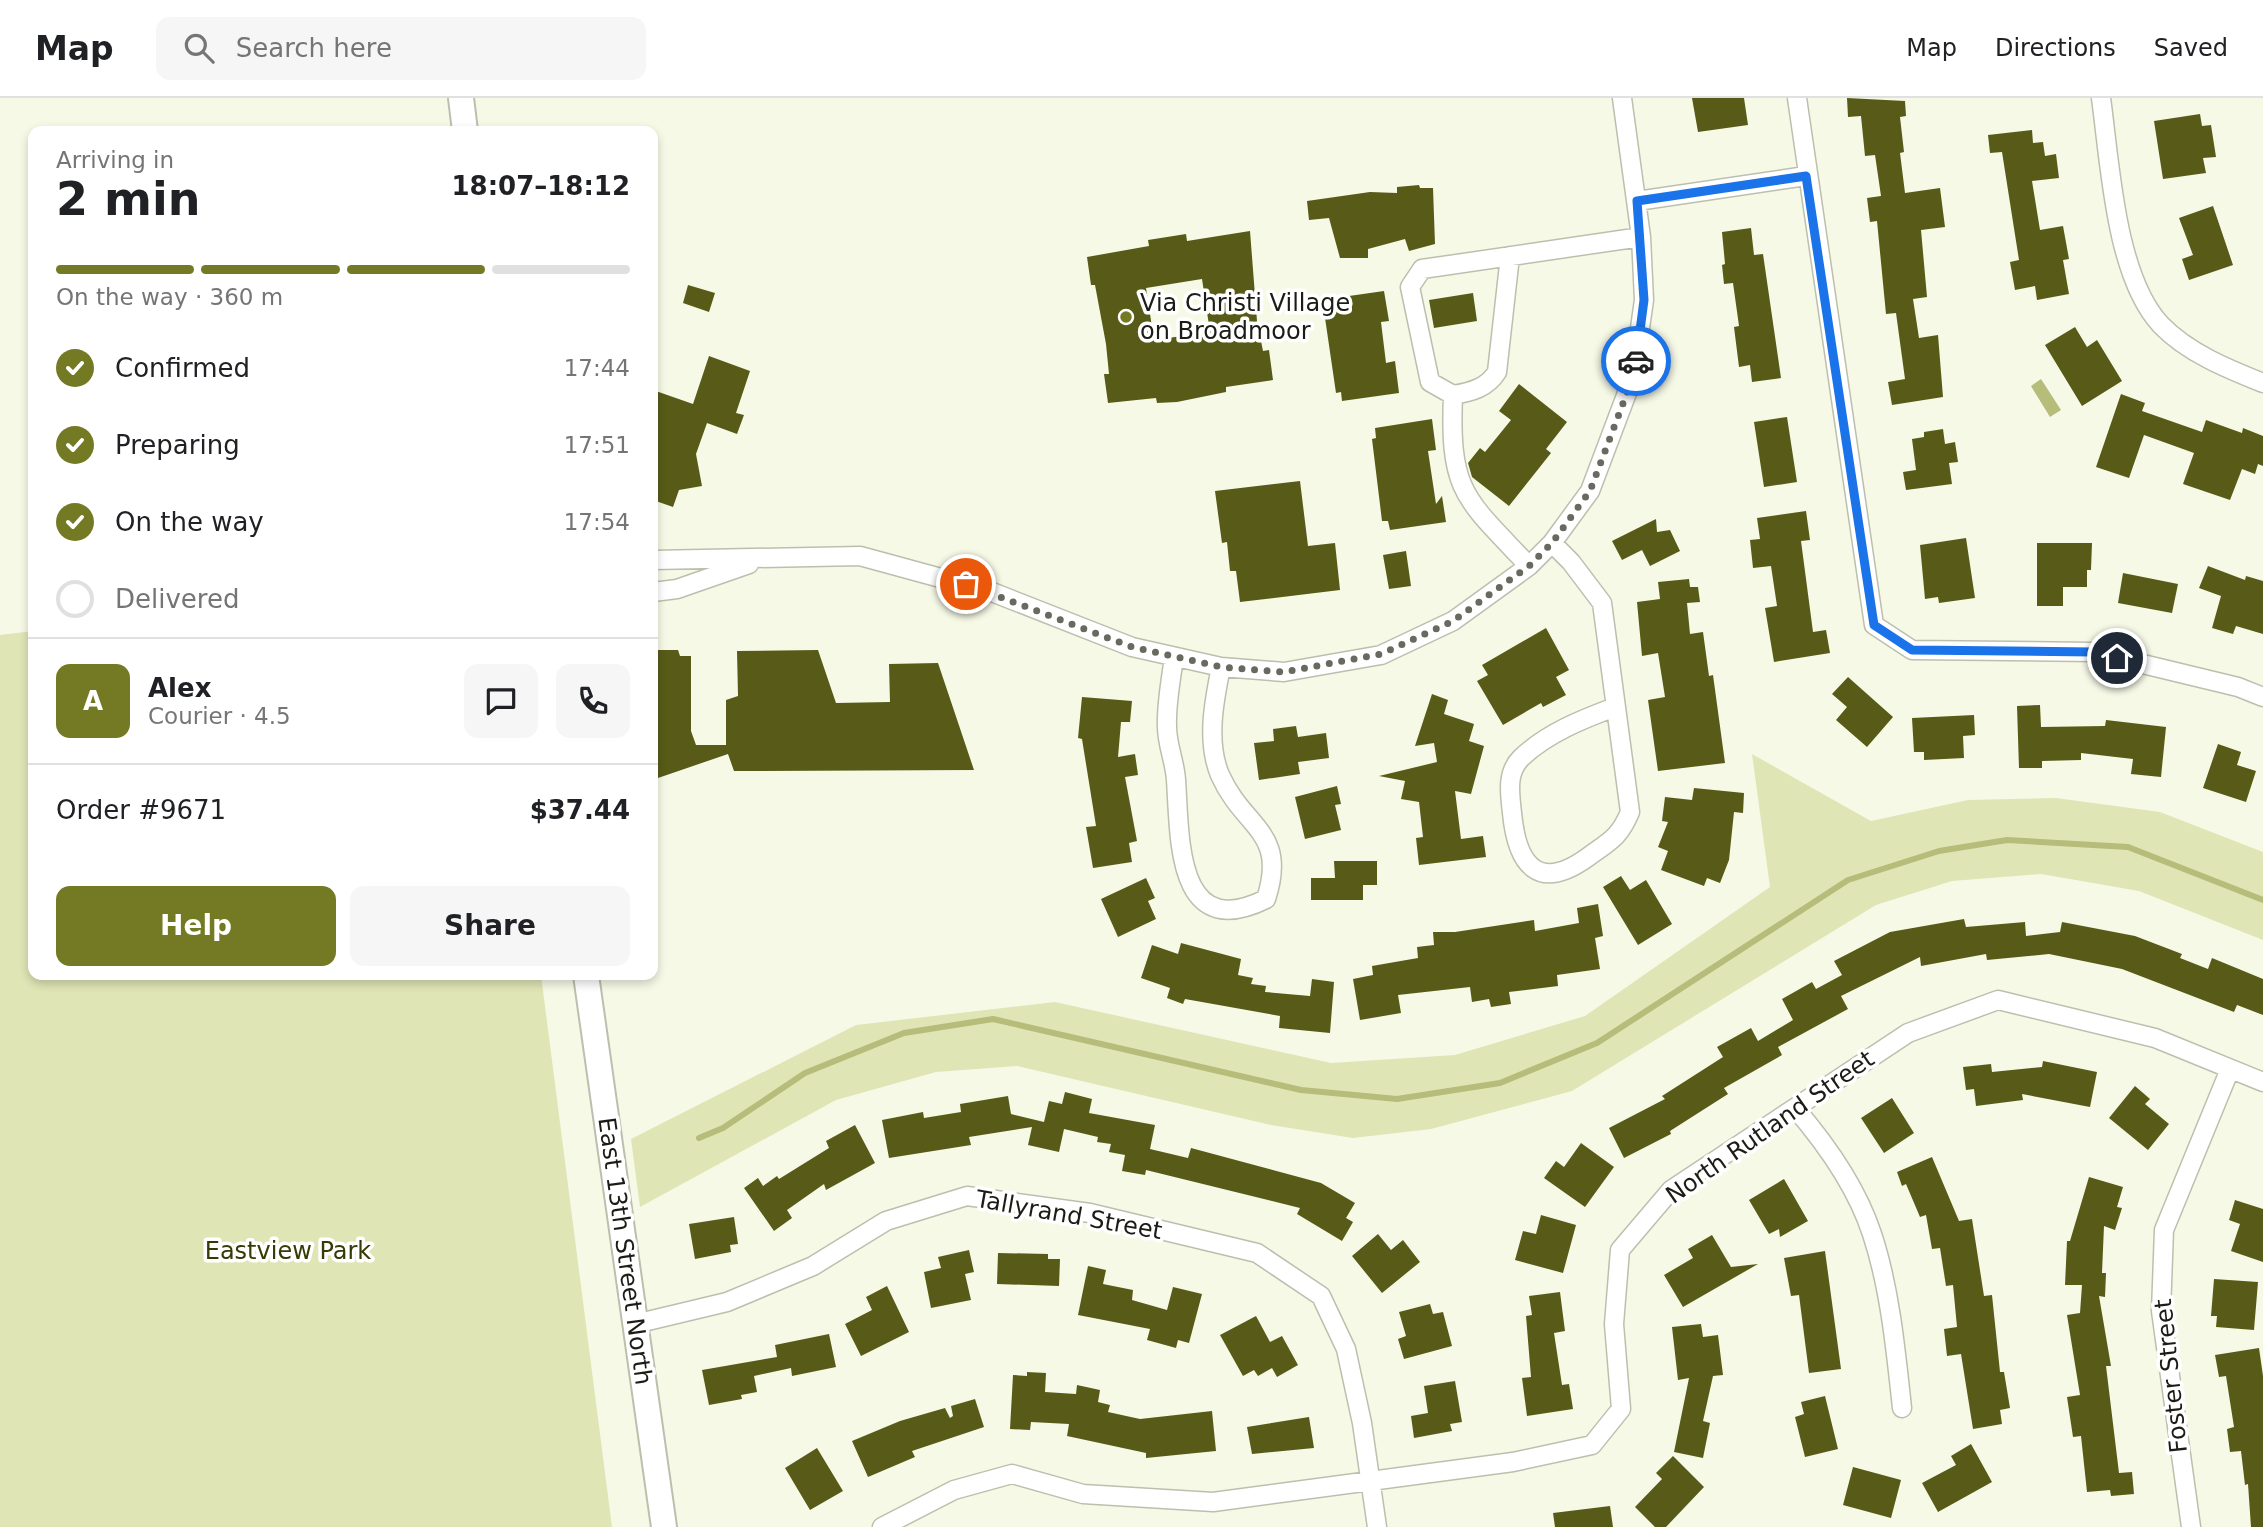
<!DOCTYPE html>
<meta charset="utf-8">
<style>
body{margin:0;font-family:"DejaVu Sans",sans-serif;background:#f6f6f6;color:#202124;height:100vh;display:flex;flex-direction:column;font-size:26px;white-space:nowrap}
*{box-sizing:border-box;margin:0}
p{font-size:23px;color:#757577}
.icon{flex:none;width:38px;height:38px;fill:none;stroke:currentColor;stroke-width:2;stroke-linecap:round;stroke-linejoin:round}
.map{position:relative;flex:1;overflow:hidden}
.panel{position:absolute;left:28px;top:28px;width:630px;height:854px;display:flex;flex-direction:column;background:#fff;border-radius:14px;box-shadow:0 4px 10px #0003}
.panel>*{flex:none}
.pin{position:absolute;display:grid;place-items:center;width:60px;height:60px;color:#fff;margin:-30px;border:4px solid #fff;border-radius:50%;box-shadow:0 2px 7px #0007}
.courier{position:absolute;display:grid;place-items:center;width:70px;height:70px;margin:-35px;border:5px solid #1a73e8;border-radius:50%;background:#fff;color:#222;box-shadow:0 2px 9px #0007}
.overview em{font-style:normal;font-weight:600}
.overview div{display:flex;flex-direction:column-reverse}
.overview{display:flex;align-items:center;justify-content:space-between;height:119px;padding:0 28px}
h1{font-size:46px;font-weight:600;line-height:52px}
.bar{display:grid;grid-template-columns:repeat(4,1fr);gap:10px 7px;align-content:center;height:84px;padding:0 28px}
.bar i{height:9px;border-radius:5px;background:#e0e0e0}
.bar .selected{background:#747a23}
.bar p{grid-column:span 4}
.line{display:flex;align-items:center;gap:18px;padding:0 28px;border-top:2px solid #e0e0e0}
.line div{flex:1}
.round{display:grid;place-items:center;flex:none;width:74px;height:74px;border-radius:14px;background:#f6f6f6}
ol{padding:0 28px;list-style:none}
li{display:flex;align-items:center;gap:21px;height:77px}
li p{margin-inline-start:auto}
li .icon{padding:7px;border-radius:50%;background:#747a23;color:#fff;stroke-width:4}
li:last-child{color:#757577}
li i{width:38px;height:38px;border:4px solid #e0e0e0;border-radius:50%}
.cta{display:flex;gap:14px;margin-top:auto;padding:14px 28px}
.cta a{flex:1;height:80px;border-radius:14px;background:#747a23;color:#fff;font-size:28px;font-weight:600;line-height:80px;text-align:center}
.cta a+a{background:#f6f6f6;color:#202124}
header{display:flex;align-items:center;gap:42px;box-sizing:border-box;height:98px;padding:0 35px;background:#fff;border-bottom:2px solid #e0e0e0}
header strong{font-size:33px}
nav{display:flex;gap:38px;margin-inline-start:auto;font-size:24px}
.search{width:490px;height:63px;background:#f6f6f6;display:flex;align-items:center;gap:18px;box-sizing:border-box;padding:0 24px;border-radius:14px;color:#757577;font-size:26px}
.map>svg:first-child{display:block}
.green{fill:#e0e5b6}
.water{fill:#b6bc79}
.lines{fill:none;stroke-linecap:round;stroke-linejoin:round}
.stream{stroke:#b6bc79;stroke-width:6}
.building{fill:#575b17;fill-rule:evenodd}
.minor-casing{stroke:#bdbfae;stroke-width:21}
.secondary-casing{stroke:#bdbfae;stroke-width:28}
.minor{stroke:#fff;stroke-width:18}
.secondary{stroke:#fff;stroke-width:24}
.done{stroke:#68695f;stroke-width:7;stroke-dasharray:0 12.6}
.route{stroke:#1a73e8;stroke-width:9}
.poi-dot{fill:#747a23;stroke:#fff;stroke-width:2.5}
.labels{text-anchor:middle;stroke-width:7;stroke-linejoin:round;paint-order:stroke}
.poi-label{font-size:24px;fill:#1b1c16;stroke:#fff;text-anchor:start}
.street-label{font-size:24px;fill:#1b1c16;stroke:#fff}
.park-label{font-size:24px;fill:#373a04;stroke:#fff}
</style>
<header>
<strong>Map</strong>
<div class="search"><svg class="icon" aria-label="search" viewBox="0 0 24 24"><circle cx="10" cy="10" r="6"/><path d="M15 15l6 6"/></svg>Search here</div>
<nav><a>Map</a><a>Directions</a><a>Saved</a></nav>
</header>
<div class="map">
<svg width="2263" height="1429" viewBox="0 0 2263 1429">
<rect width="100%" height="100%" fill="#f7f9e7"/>
<path class="green" d="M33 533V877H541L612 1429H0V537Z
M1752 656 1871 723 1968 702 2056 700 2160 714 2263 754V842L2139 793 2041 776 1952 783 1876 807 1572 993 1431 1031 1353 1040 1271 1027 1017 968 936 974 836 1002 640 1109 631 1041 856 927 1055 904 1331 965 1455 957 1585 918 1770 789Z"/>
<path class="water" d="M2041 281 2061 312 2050 319 2031 288Z"/>
<g class="lines">
<path class="stream" d="M699 1040 723 1030 805 975 904 935 993 921 1301 992 1397 1001 1500 985 1597 945 1848 782 1939 753 2007 742 2128 749 2263 802"/>
</g>
<path class="building" d="M1692 0H1744L1748 27 1698 34Z
M1847 0 1905 3 1906 18 1900 19 1904 54 1900 55 1905 95 1940 90 1945 129 1921 132 1927 199 1913 201 1919 240 1938 237 1943 299 1892 307 1888 284 1905 281 1896 215 1886 216 1877 123 1870 124 1867 100 1881 98 1875 57 1865 58 1861 18 1848 19Z
M2200 16 2202 28 2211 27 2216 59 2203 60 2206 75 2163 81 2154 23Z
M2032 32 2033 45 2043 44 2045 58 2056 56 2059 80 2032 83 2040 132 2063 128 2069 161 2063 162 2069 196 2037 202 2035 188 2015 192 2010 164 2019 162 2002 54 1990 55 1988 37Z
M1419 87 1420 90H1433L1435 146 1409 153 1405 141 1368 151V160H1340L1329 120 1309 122 1307 103 1370 94 1397 95V89Z
M2213 108 2233 167 2189 182 2182 161 2193 157 2179 120Z
M1751 130 1754 157 1763 156 1781 280 1752 284 1750 267 1739 269 1734 229 1739 228 1733 185 1724 186 1722 167 1725 166 1722 134Z
M1250 133 1257 223 1263 253 1269 252 1273 282 1226 289V294L1177 304 1157 305 1156 300 1108 305 1104 276H1109L1106 246 1095 187H1091L1087 159 1149 148 1148 142 1186 136 1187 143ZM1202 181 1210 234 1154 242 1146 190Z
M688 187 715 195 709 214 683 205Z
M1384 193 1389 223 1381 224 1386 265 1395 263 1399 295 1342 303 1341 294 1336 295 1324 213 1330 212 1328 201Z
M1473 195 1477 223 1434 230 1429 202Z
M2075 229 2087 249 2097 242 2122 283 2082 308 2045 247Z
M709 258 750 273 736 315 744 317 737 336 707 325 696 356 702 388 679 392 673 409 653 402V292L693 306Z
M1519 286 1567 324 1546 351 1551 355 1509 408 1472 379 1468 365 1480 350 1485 354 1511 322 1499 313Z
M2121 296 2145 305 2142 313 2202 334 2206 322 2242 335 2243 330 2263 338V368L2258 366 2255 376 2242 371 2230 402 2183 386 2194 355 2144 337 2129 380 2096 369Z
M1787 319 1797 384 1764 389 1754 324Z
M1432 321 1436 352 1428 353 1436 406 1442 398 1446 424 1390 432 1388 423H1382L1372 341 1376 340 1375 330Z
M1943 331 1945 346 1955 344 1958 364 1949 365 1952 386 1906 392 1903 374 1916 372 1912 341 1924 339V334Z
M1300 383 1308 448 1335 445 1340 492 1240 504 1236 473H1230L1227 444 1222 445 1215 393Z
M1806 413 1810 442 1801 443 1813 534 1826 532 1830 555 1774 564 1765 510 1777 508 1771 468 1753 470 1750 442 1760 441 1757 420Z
M1656 421 1657 434 1670 432 1680 453 1650 468 1642 452 1622 462 1612 443Z
M1966 440 1975 500 1939 505 1938 499 1925 501 1920 447Z
M2037 445H2092L2091 472H2087V489H2063V508H2037Z
M1406 453 1411 488 1389 491 1383 457Z
M2208 468 2245 482 2246 478 2263 483V536L2236 528 2233 536 2212 530 2221 498 2199 490Z
M2123 475 2178 486 2172 515 2118 505Z
M1689 481 1690 489H1698L1700 504 1687 505 1690 536 1703 534 1709 578 1713 577 1725 665 1658 673 1648 602 1665 599 1658 555 1642 558 1637 504 1660 501 1658 484Z
M1546 530 1569 572 1556 579 1566 597 1543 609 1541 605 1503 627 1477 583 1488 577 1482 567Z
M653 552H678L680 558H691V633L696 647H726V602L738 598 737 553 818 552 836 605 890 604 889 566 938 565 974 672 734 673 728 656 658 680 653 674Z
M1848 579 1893 619 1867 649 1836 622 1847 609 1832 596Z
M1432 596 1448 602 1444 616 1474 626 1469 643 1484 648 1471 696 1455 693 1461 741 1483 738 1486 759 1419 767 1416 740 1423 739 1419 704 1401 701 1405 683 1379 678 1437 664 1434 645 1415 648Z
M1082 599 1132 603 1130 624H1121L1118 659 1135 656 1138 677 1125 679 1137 743 1129 745 1132 764 1093 770 1086 729 1096 728 1082 641 1078 640Z
M2040 607 2041 629 2105 628 2106 622 2166 629 2161 679 2131 676 2133 661 2081 655V662L2042 663V670H2019L2017 608Z
M1974 617 1975 637 1963 638 1964 660 1924 662V654H1914L1912 620Z
M1296 628 1298 639 1326 635 1329 660 1298 664 1300 676 1259 682 1254 645 1274 643 1273 631Z
M2218 646 2241 654 2237 667 2256 673 2246 704 2203 690Z
M1337 688 1341 706 1335 707 1341 732 1305 741 1295 699Z
M1694 690 1744 695 1743 715 1734 714 1729 762 1720 785 1707 780 1704 788 1661 772 1668 753 1658 749 1668 724 1662 723 1665 699 1692 702Z
M1334 763H1377V787H1363V802H1311V780H1335Z
M1621 778 1630 792 1646 782 1672 826 1638 847 1603 789Z
M1146 780 1155 800 1148 803 1156 821 1118 839 1101 801Z
M1598 806 1603 838 1595 840 1600 871 1557 877 1558 888 1509 894 1511 906 1491 909 1489 901 1472 904 1470 889 1398 897 1401 915 1360 922 1353 881 1373 877 1372 868 1418 860 1417 849 1434 847 1433 834H1455L1534 822 1535 833 1579 825 1577 810Z
M1964 821 1966 829 2025 824 2026 838 2060 834 2062 824 2135 838 2182 856 2180 860 2208 871 2212 860 2263 881V917L2237 907 2234 914 2122 871 2049 856 1987 862 1986 856 1921 868 1920 859 1841 898 1848 911 1778 949 1782 957 1724 990 1728 996 1670 1033 1671 1036 1624 1060 1609 1030 1665 1001 1662 998 1723 959 1717 949 1751 930 1758 943 1793 922 1782 901 1812 884 1816 891 1842 877 1834 863 1890 834Z
M1181 845 1241 861 1238 877 1253 880 1251 886 1266 888 1265 894 1310 898 1312 881 1334 884 1330 935 1279 930 1280 918 1185 901 1183 906 1167 900 1170 890 1141 880 1152 847 1178 856Z
M2043 963 2097 974 2090 1009 2022 996 2023 1002 1976 1008 1974 991 1966 992 1963 969 1991 966 1992 974 2042 969Z
M2135 988 2150 1001 2145 1006 2169 1026 2148 1052 2109 1020Z
M1065 994 1092 1001 1089 1015 1155 1027 1150 1051 1188 1060 1191 1050 1321 1085 1355 1105 1346 1120 1353 1124 1342 1143 1297 1116 1300 1110 1146 1072 1145 1077 1122 1073 1125 1057 1109 1054 1111 1046 1097 1044 1098 1039 1064 1031 1059 1054 1028 1047 1032 1029 969 1039 971 1047 889 1060 882 1022 923 1014 924 1020 961 1014 960 1006 1008 998 1011 1016 1044 1024 1049 1003 1062 1006Z
M1892 1000 1914 1035 1884 1055 1861 1020Z
M855 1027 875 1065 826 1092 824 1086 787 1112 792 1120 774 1133 744 1090 758 1080 763 1088 777 1078 779 1081 829 1050 826 1043Z
M1581 1045 1614 1069 1585 1109 1544 1080 1556 1063 1564 1069Z
M1932 1059 1959 1123 1972 1121 1984 1198 1992 1197 2000 1274H2004L2010 1310 2000 1312 2002 1326 1973 1331 1961 1256 1947 1258 1944 1231 1957 1229 1953 1187 1946 1188 1940 1150 1932 1151 1926 1117 1920 1119 1906 1086 1902 1088 1897 1074Z
M2089 1079 2123 1089 2117 1109 2122 1110 2115 1132 2104 1128 2102 1175H2106L2105 1199 2099 1198 2111 1268H2106L2119 1375 2132 1374 2134 1396 2111 1398 2110 1392 2087 1394 2081 1338 2073 1339 2067 1299 2080 1297 2067 1217 2080 1215 2082 1187H2065L2067 1143H2070Z
M1784 1081 1808 1123 1780 1139 1779 1131 1769 1136 1749 1102Z
M2235 1102 2263 1111V1164L2231 1153 2240 1126 2229 1122Z
M1541 1117 1576 1127 1563 1175 1515 1162 1523 1133 1536 1136Z
M734 1119 738 1146 730 1147 731 1154 695 1161 689 1126Z
M1378 1136 1391 1152 1403 1142 1420 1164 1382 1195 1352 1158Z
M1712 1137 1731 1169 1758 1166 1683 1209 1664 1177 1693 1160 1688 1151Z
M969 1152 974 1174 965 1176 971 1202 931 1210 924 1174 941 1170 938 1159Z
M1825 1153 1841 1271 1809 1275 1799 1197 1791 1198 1784 1160Z
M998 1155 1048 1156V1161H1060L1059 1188 997 1186Z
M1088 1168 1106 1172 1103 1186 1133 1192 1132 1202 1167 1212 1173 1189 1202 1196 1189 1245 1178 1242 1176 1250 1147 1242 1150 1231 1078 1217Z
M2214 1181 2258 1184 2254 1232 2216 1229 2217 1218H2211Z
M887 1188 909 1234 861 1258 845 1226 872 1212 866 1199Z
M1560 1194 1565 1233 1554 1235 1562 1287 1569 1286 1573 1311 1527 1318 1522 1280 1531 1279 1526 1218 1532 1217 1529 1198Z
M1430 1206 1433 1216 1443 1214 1452 1248 1404 1261 1398 1241 1406 1238 1399 1214Z
M1256 1218 1270 1244 1282 1238 1298 1267 1277 1279 1272 1270 1258 1278 1254 1272 1243 1278 1220 1237Z
M1701 1226 1703 1239 1718 1237 1723 1277 1713 1278 1703 1323 1710 1325 1703 1360 1674 1354 1689 1280 1678 1282 1672 1229Z
M829 1236 836 1269 792 1278 791 1270 754 1278 757 1294 741 1297 742 1301 709 1307 702 1272 777 1259 775 1247Z
M2259 1250 2263 1278V1429H2251L2248 1386 2245 1387 2241 1353 2230 1354 2227 1331 2234 1329 2226 1278 2219 1279 2215 1257Z
M1027 1274 1046 1275 1045 1294 1076 1296 1077 1287 1100 1292 1098 1304 1110 1307 1108 1314 1140 1321 1212 1313 1216 1353 1146 1360V1355L1067 1338 1069 1326 1031 1324 1030 1332 1010 1331 1013 1277 1027 1278Z
M1455 1283 1462 1324 1450 1326 1452 1333 1414 1340 1411 1318 1428 1315 1424 1288Z
M1825 1298 1838 1351 1805 1359 1795 1319 1804 1316 1801 1304Z
M975 1301 984 1329 912 1353 915 1359 868 1379 852 1343 900 1323 945 1310 950 1320 953 1318 951 1308Z
M1309 1319 1314 1350 1252 1356 1247 1329Z
M1971 1346 1992 1384 1938 1414 1922 1385 1956 1367 1951 1358Z
M817 1350 843 1393 810 1412 785 1370Z
M1673 1358 1704 1389 1666 1429H1655L1635 1409 1662 1381 1656 1375Z
M1853 1369 1901 1382 1891 1420 1843 1407Z
M1610 1408 1613 1429H1555L1553 1415Z"/>
<g class="lines">
<defs>
<path id="minor" d="M1797 0 1874 527 1912 552 2093 554 2238 589 2263 599
M2101 0C2110 64 2115 178 2161 227 2188 255 2228 271 2263 285
M1637 103 1806 78
M1510 158 1497 274C1487 290 1471 294 1453 297L1430 284 1410 189 1422 171 1641 139
M1453 297C1449 395 1465 400 1529 468
M1552 445 1571 464 1602 505 1630 714C1619 740 1610 743 1588 759 1538 795 1517 767 1512 715 1510 696 1506 675 1521 660 1547 635 1583 621 1615 609
M653 462 860 458 992 494 1132 549 1221 569 1284 574 1381 557 1453 523 1529 468 1552 445 1590 393 1633 279 1644 202 1641 139 1622 0
M653 494 677 491 749 466
M1174 559C1171 582 1166 606 1167 629 1167 647 1175 664 1176 682 1180 738 1175 846 1266 801 1288 733 1244 731 1220 677 1206 644 1214 603 1221 569
M1795 1010C1826 1046 1857 1090 1872 1136 1890 1190 1896 1254 1902 1310
M635 1226 727 1204 813 1168 886 1123 967 1098 1090 1115 1257 1155 1321 1198 1346 1251 1362 1325 1377 1429
M882 1429 954 1392 1012 1376 1083 1396 1213 1404 1513 1364 1592 1347 1621 1311 1614 1226 1620 1152 1671 1092 1908 935 1998 902 2155 940 2263 984
M2191 1429 2161 1213 2164 1132 2230 971"/>
<path id="secondary" d="M461 0 465 33
M586 877 664 1429"/>
</defs>
<use href="#minor" class="minor-casing"/>
<use href="#secondary" class="secondary-casing"/>
<use href="#minor" class="minor"/>
<use href="#secondary" class="secondary"/>
</g>
<g class="lines">
<path class="done" d="M966 486 1132 549 1221 569 1284 574 1381 556 1453 523 1529 468 1552 445 1590 393 1633 279 1636 263"/>
<path class="route" d="M1636 263 1644 202 1637 103 1806 78 1874 527 1912 552 2093 554 2117 560"/>
</g>
<circle class="poi-dot" cx="1126" cy="219" r="7"/>
<g class="labels">
<g class="poi-label">
<text x="1140" y="213">Via Christi Village<tspan x="1140" dy="28">on Broadmoor</tspan></text>
</g>
<g class="street-label">
<text transform="translate(1770 1029) rotate(-35)" y="8">North Rutland Street</text>
<text transform="translate(1069 1117) rotate(10)" y="8">Tallyrand Street</text>
<text transform="translate(625 1153) rotate(82)" y="8">East 13th Street North</text>
<text transform="translate(2171 1278) rotate(-96)" y="8">Foster Street</text>
</g>
<g class="park-label">
<text x="288" y="1161">Eastview Park</text>
</g>
</g>
</svg>
<div class="pin" style="left:966px;top:486px;background:#ea580c"><svg class="icon" aria-label="bag" viewBox="0 0 24 24"><path d="M5 8h14l-1 12H6zM9 8a3 3 0 0 1 6 0"/></svg></div>
<div class="pin" style="left:2117px;top:560px;background:#1f2937"><svg class="icon" aria-label="home" viewBox="0 0 24 24"><path d="M3 11l9-7 9 7M6 9v11h12V9"/></svg></div>
<div class="courier" style="left:1636px;top:263px"><svg class="icon" aria-label="car" viewBox="0 0 24 24"><path d="M5 17H2v-5l4-1 3-4h7l3 4 3 1v5h-3M9 17h6M6 11h13"/><circle cx="7" cy="17" r="2"/><circle cx="17" cy="17" r="2"/></svg></div>
<section class="panel">
<div class="overview"><div><h1>2 min</h1><p>Arriving in</p></div><em>18:07–18:12</em></div>
<div class="bar"><i class="selected"></i><i class="selected"></i><i class="selected"></i><i></i><p>On the way · 360 m</p></div>
<ol>
<li><svg class="icon" aria-label="check" viewBox="0 0 24 24"><path d="M5 12l5 5 9-10"/></svg>Confirmed<p>17:44</p></li>
<li><svg class="icon" aria-label="check" viewBox="0 0 24 24"><path d="M5 12l5 5 9-10"/></svg>Preparing<p>17:51</p></li>
<li><svg class="icon" aria-label="check" viewBox="0 0 24 24"><path d="M5 12l5 5 9-10"/></svg>On the way<p>17:54</p></li>
<li><i></i>Delivered</li>
</ol>
<div class="line" style="height:126px"><b class="round" style="background:#747a23;color:#fff">A</b><div><b>Alex</b><p>Courier · 4.5</p></div><a class="round"><svg class="icon" aria-label="chat" viewBox="0 0 24 24"><path d="M4 5h16v11H9l-5 4z"/></svg></a><a class="round"><svg class="icon" aria-label="phone" viewBox="0 0 24 24"><path d="M5 4h4l2 5-3 2q2 4 5 5l2-3 5 2v4C11 20 4 13 5 4z"/></svg></a></div>
<div class="line" style="height:91px"><div>Order #9671</div><b>$37.44</b></div>
<div class="cta"><a>Help</a><a>Share</a></div>
</section>
</div>
